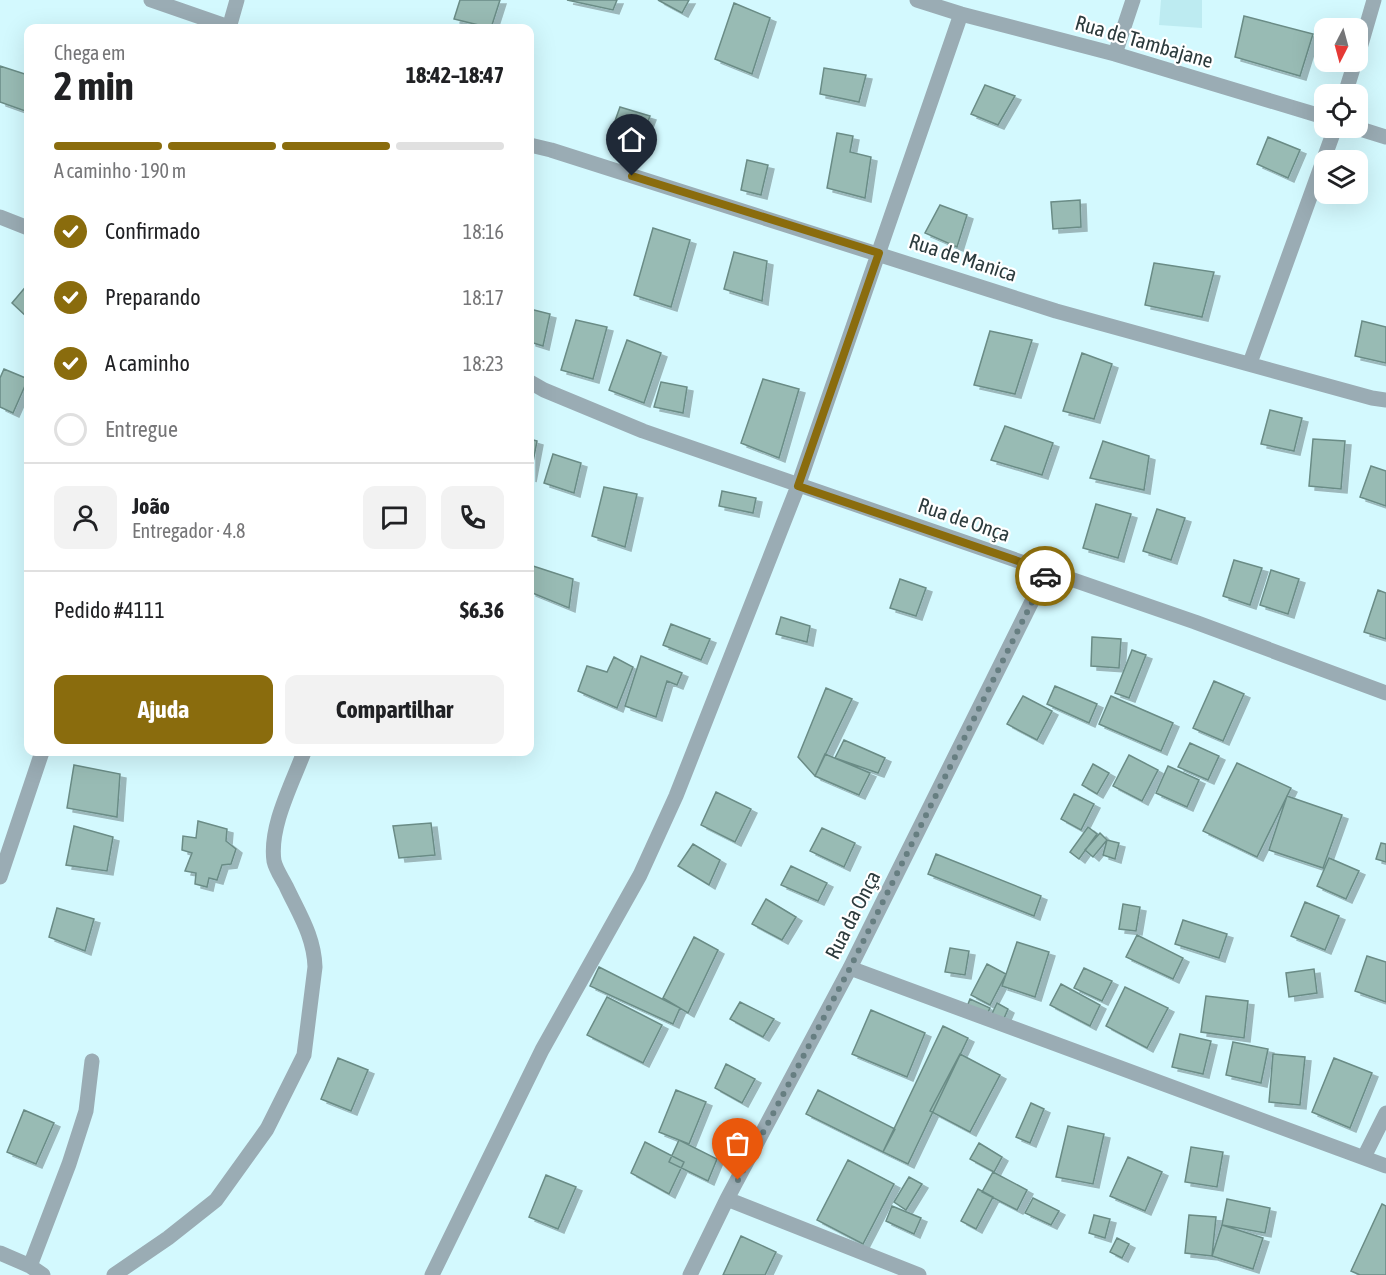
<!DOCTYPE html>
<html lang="pt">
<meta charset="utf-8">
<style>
body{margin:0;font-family:"Asap Condensed",sans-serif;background:#f2f2f2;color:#202124;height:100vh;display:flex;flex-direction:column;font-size:22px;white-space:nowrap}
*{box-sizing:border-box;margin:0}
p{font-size:20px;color:#757577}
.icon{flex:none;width:33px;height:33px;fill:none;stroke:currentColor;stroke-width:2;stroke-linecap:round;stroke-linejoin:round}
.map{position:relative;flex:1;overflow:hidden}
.side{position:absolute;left:24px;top:24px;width:510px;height:732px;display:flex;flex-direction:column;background:#fff;border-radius:12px;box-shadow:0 6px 24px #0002}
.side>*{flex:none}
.needle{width:39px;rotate:186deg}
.buttons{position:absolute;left:1314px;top:18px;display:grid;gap:12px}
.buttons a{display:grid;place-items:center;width:54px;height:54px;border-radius:12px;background:#fff;box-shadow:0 6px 24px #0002;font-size:30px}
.pin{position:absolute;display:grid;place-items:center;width:51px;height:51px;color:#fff;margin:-62px -26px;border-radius:50% 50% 50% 0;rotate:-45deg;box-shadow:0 0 6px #0007}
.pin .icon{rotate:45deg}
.courier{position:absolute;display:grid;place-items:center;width:60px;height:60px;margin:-30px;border:4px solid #8a6c0d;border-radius:50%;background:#fff;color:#222;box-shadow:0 2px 8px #0007}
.head em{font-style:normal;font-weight:700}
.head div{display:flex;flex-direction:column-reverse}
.head{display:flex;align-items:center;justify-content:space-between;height:102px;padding:0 30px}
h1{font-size:39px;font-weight:700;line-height:45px}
.bar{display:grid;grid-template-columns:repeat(4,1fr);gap:9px 6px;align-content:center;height:72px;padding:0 30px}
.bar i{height:8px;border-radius:4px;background:#e0e0e0}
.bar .current{background:#8a6c0d}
.bar p{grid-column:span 4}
.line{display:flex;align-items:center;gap:15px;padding:0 30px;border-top:2px solid #e0e0e0}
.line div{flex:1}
.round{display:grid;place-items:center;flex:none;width:63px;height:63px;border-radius:12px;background:#f2f2f2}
ol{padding:0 30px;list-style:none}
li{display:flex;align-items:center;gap:18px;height:66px}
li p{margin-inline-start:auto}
li .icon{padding:6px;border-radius:50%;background:#8a6c0d;color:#fff;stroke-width:4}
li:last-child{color:#757577}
li i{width:33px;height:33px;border:3px solid #e0e0e0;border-radius:50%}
.action{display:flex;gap:12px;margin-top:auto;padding:12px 30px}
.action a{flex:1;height:69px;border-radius:12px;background:#8a6c0d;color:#fff;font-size:24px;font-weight:700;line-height:69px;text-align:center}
.action a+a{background:#f2f2f2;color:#202124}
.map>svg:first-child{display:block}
.built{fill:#bdebf1}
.building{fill:#98bbb4;stroke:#6a8c86;stroke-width:1.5;filter:url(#shadow)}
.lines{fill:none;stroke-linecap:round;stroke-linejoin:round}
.minor{stroke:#9aacb4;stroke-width:15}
.done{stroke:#667e81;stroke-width:6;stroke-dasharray:0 10.8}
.route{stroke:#8a6c0d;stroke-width:8}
.labels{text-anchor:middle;stroke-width:4.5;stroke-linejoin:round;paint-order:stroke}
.street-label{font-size:21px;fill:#2c3b3d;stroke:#fff}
</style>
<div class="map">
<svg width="1386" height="1275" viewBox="0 0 1386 1275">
<defs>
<filter id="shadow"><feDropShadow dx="6" dy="4" stdDeviation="0" flood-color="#0004"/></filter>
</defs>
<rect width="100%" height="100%" fill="#d3f9fe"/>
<path class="built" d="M1161 0H1202V28L1159 25Z"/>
<path class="building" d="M460 0H500L491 28 454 19Z
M567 0H617L613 10Z
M658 0H689L682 13Z
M734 3 770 18 752 74 715 59Z
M1244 16 1313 34 1300 76 1235 57Z
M0 66 28 75V112L0 102Z
M824 68 866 75 859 102 820 94Z
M985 85 1015 96 998 125 971 114Z
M620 107 650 116 640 142 611 132Z
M837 133 853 136 850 152 871 157 865 198 827 188Z
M1268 137 1300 150 1288 178 1257 164Z
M747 160 768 165 761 195 741 190Z
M1080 200 1081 227 1053 229 1051 202Z
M940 205 967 215 957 247 925 233Z
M653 228 690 240 671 307 634 295Z
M734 252 767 261 762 301 724 289Z
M1154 263 1214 272 1202 317 1145 305Z
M28 284V318L12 303Z
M530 309 550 314 543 346 530 342Z
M576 320 607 327 593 379 561 370Z
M1362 321 1386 327V363L1355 356Z
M990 331 1032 340 1015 394 974 385Z
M627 340 661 353 644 403 609 390Z
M1082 353 1112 364 1094 419 1063 411Z
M4 369 28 379 13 413 0 407V378Z
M763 379 799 389 779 458 741 443Z
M661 382 687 387 683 413 654 407Z
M1270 410 1302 418 1294 451 1261 444Z
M1005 426 1053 443 1042 475 991 460Z
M530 439 537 441 530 478Z
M1313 439 1345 441 1341 489 1309 486Z
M1103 441 1149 456 1144 490 1090 478Z
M553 454 581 463 574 493 544 483Z
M1371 466 1386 471V506L1360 497Z
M604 487 637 494 625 547 592 536Z
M722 491 756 498 753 513 719 506Z
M1096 504 1131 514 1118 558 1083 548Z
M1157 509 1185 518 1171 560 1143 551Z
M1234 560 1262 568 1250 605 1223 596Z
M530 565 573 579 569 608 530 592Z
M1271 570 1299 579 1288 614 1260 605Z
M900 579 926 588 916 616 890 608Z
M1378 590 1386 593V639L1364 632Z
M781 617 810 626 807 642 776 634Z
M671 624 710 639 701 660 663 645Z
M1092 637 1121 639 1119 668 1091 666Z
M1132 650 1146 655 1129 698 1115 693Z
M641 656 682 673 677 685 667 681 656 717 625 706Z
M614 657 633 667 617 708 578 691 587 666 607 672Z
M1214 681 1244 694 1223 741 1193 728Z
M1055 686 1097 704 1089 723 1047 704Z
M826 688 852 699 815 776 798 757Z
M1023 696 1052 711 1037 740 1007 724Z
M1111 696 1173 723 1161 751 1099 724Z
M844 740 885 758 878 773 835 758Z
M1190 743 1219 756 1208 780 1178 767Z
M825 754 870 773 859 795 815 776Z
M1129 755 1158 770 1142 801 1113 786Z
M1237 763 1291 788 1257 857 1203 831Z
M1093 764 1109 773 1097 794 1082 785Z
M74 765 120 774 117 817 67 808Z
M1168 766 1199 780 1187 807 1156 793Z
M716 792 751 809 735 842 701 825Z
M1074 794 1094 804 1081 830 1061 819Z
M1287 796 1342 815 1323 868 1269 850Z
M198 821 227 829 226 841 236 849 231 864 222 865 217 880 209 878 207 887 195 884 196 873 185 871 192 853 182 850 183 836 196 838Z
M431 823 435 855 399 858 393 826Z
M74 826 113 837 107 871 66 865Z
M1088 827 1097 834 1079 859 1070 852Z
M822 828 855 843 844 867 810 851Z
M1100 833 1107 840 1093 857 1085 850Z
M1107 840 1119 843 1115 859 1103 855Z
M1381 843 1386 844V862L1376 859Z
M693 844 720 860 709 885 678 866Z
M936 854 1041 896 1034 916 928 874Z
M1329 858 1359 871 1346 899 1317 886Z
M791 866 827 883 818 901 781 885Z
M766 899 796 917 782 940 752 924Z
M1305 902 1339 916 1325 950 1291 936Z
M1123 904 1140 907 1136 931 1119 929Z
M57 908 94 919 85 951 49 937Z
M1183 920 1227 934 1219 958 1175 944Z
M1137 935 1183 958 1173 979 1126 957Z
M694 937 718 950 688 1013 663 998Z
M1017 942 1049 952 1035 997 1002 986Z
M950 948 969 951 965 975 945 972Z
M1367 956 1386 962V1002L1355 991Z
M987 964 1006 974 990 1005 971 995Z
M599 967 680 1008 673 1024 590 986Z
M1084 968 1112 981 1102 1001 1074 988Z
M1314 969 1317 993 1289 997 1286 973Z
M1061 984 1100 1005 1090 1026 1050 1005Z
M1125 987 1168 1008 1147 1048 1106 1026Z
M1206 996 1248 1001 1244 1038 1201 1032Z
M607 997 662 1025 643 1063 587 1035Z
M970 999 990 1008 985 1018 966 1009Z
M740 1002 774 1019 763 1037 730 1019Z
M997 1003 1008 1009 1002 1023 990 1018Z
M871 1010 925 1033 907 1077 852 1054Z
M943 1026 968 1038 908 1164 883 1152Z
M1180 1034 1211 1041 1203 1074 1172 1067Z
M1233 1042 1268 1049 1261 1083 1226 1075Z
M960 1054 1000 1075 970 1132 930 1111Z
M1273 1054 1305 1057 1300 1105 1269 1102Z
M338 1058 368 1070 351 1111 321 1099Z
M1334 1058 1372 1073 1350 1128 1312 1112Z
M726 1064 755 1079 742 1103 715 1088Z
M676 1090 706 1102 689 1144 659 1132Z
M818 1090 895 1129 883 1152 806 1114Z
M1031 1103 1044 1109 1030 1143 1016 1137Z
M24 1110 54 1123 36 1164 7 1152Z
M1068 1126 1104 1134 1093 1184 1056 1177Z
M679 1140 717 1159 708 1181 669 1162Z
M645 1142 684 1162 669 1194 631 1173Z
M979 1143 1002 1157 994 1172 970 1159Z
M1191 1147 1223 1152 1217 1187 1185 1182Z
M1128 1157 1162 1172 1145 1211 1110 1196Z
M848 1160 894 1184 863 1244 817 1220Z
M993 1172 1027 1190 1017 1210 982 1192Z
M546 1175 576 1187 558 1229 529 1217Z
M909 1177 922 1184 906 1210 894 1202Z
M978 1189 993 1197 976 1229 961 1221Z
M1033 1198 1059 1211 1051 1225 1025 1213Z
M1227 1199 1270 1208 1265 1233 1222 1225Z
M1382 1204 1386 1206V1275H1360L1351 1271Z
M892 1206 921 1218 914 1234 886 1221Z
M1094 1215 1110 1219 1105 1238 1089 1233Z
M1189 1215 1216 1217 1212 1256 1185 1253Z
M1222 1225 1263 1238 1253 1269 1212 1256Z
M741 1236 776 1252 765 1275H723Z
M1117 1238 1129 1244 1122 1258 1110 1252Z"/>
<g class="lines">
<path class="minor" d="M151 0 229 27
M917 0 961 14 1115 54 1324 117
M229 28 237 0
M1115 54 1133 0
M1358 55 1374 0
M1345 94 1355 62
M1357 128 1386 137
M530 145 551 150 1056 311 1372 398 1386 400
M0 217 28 228
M1250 363 1335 128
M530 382 544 390 643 431 1195 622 1386 693
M0 877 42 752
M850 968 1386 1166
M1364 1157 1386 1113
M727 1199 919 1275
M0 1253 30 1266 43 1275
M30 1266 69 1164 86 1111 92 1061
M114 1275 168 1238 216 1200 267 1129 304 1055 315 967C314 936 299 914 286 886 282 878 276 870 274 861 269 827 292 784 304 752
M432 1275 542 1050 640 875 676 796 798 486 961 14
M690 1275 727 1199 850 968 1047 571"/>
</g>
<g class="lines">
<path class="done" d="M738 1180 850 968 1045 576"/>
<path class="route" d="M632 176 879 253 798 486 1047 571 1045 576"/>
</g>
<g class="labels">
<g class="street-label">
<text transform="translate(1144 42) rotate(16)" y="7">Rua de Tambajane</text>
<text transform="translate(963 258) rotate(18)" y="7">Rua de Manica</text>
<text transform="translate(964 520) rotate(19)" y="7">Rua de Onça</text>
<text transform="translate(853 915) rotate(-63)" y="7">Rua da Onça</text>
</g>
</g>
</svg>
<div class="buttons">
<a><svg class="needle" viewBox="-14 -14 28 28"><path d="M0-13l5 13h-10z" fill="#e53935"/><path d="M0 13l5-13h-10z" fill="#757577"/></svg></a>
<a><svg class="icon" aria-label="locate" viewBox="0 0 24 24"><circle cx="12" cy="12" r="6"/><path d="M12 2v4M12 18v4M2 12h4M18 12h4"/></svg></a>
<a><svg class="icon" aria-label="layers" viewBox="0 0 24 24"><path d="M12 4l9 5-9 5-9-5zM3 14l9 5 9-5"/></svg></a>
</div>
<div class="pin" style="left:738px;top:1180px;background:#ea580c"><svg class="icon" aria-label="bag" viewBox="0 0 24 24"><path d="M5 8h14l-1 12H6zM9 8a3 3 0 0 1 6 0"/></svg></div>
<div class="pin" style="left:632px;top:176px;background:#1f2937"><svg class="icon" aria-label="home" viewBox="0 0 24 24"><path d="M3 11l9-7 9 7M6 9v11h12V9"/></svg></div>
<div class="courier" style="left:1045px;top:576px"><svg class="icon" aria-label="car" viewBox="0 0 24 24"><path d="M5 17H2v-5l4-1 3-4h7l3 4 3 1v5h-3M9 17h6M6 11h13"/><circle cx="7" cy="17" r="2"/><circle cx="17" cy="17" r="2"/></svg></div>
<section class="side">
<div class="head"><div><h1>2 min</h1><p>Chega em</p></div><em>18:42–18:47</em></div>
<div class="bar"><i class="current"></i><i class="current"></i><i class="current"></i><i></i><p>A caminho · 190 m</p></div>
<ol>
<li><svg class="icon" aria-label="check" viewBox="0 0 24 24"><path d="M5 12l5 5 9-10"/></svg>Confirmado<p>18:16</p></li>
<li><svg class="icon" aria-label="check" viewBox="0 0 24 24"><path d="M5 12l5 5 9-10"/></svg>Preparando<p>18:17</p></li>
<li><svg class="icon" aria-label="check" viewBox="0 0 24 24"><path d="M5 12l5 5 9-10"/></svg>A caminho<p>18:23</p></li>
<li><i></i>Entregue</li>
</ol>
<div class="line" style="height:108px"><a class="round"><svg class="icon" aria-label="person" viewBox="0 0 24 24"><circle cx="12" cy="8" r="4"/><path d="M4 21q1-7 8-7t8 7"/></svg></a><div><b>João</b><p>Entregador · 4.8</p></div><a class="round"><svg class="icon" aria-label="chat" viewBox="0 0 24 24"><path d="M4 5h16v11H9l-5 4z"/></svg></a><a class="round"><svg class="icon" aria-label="phone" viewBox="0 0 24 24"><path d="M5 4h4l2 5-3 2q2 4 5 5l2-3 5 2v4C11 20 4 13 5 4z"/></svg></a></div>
<div class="line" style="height:78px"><div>Pedido #4111</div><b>$6.36</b></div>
<div class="action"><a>Ajuda</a><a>Compartilhar</a></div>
</section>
</div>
